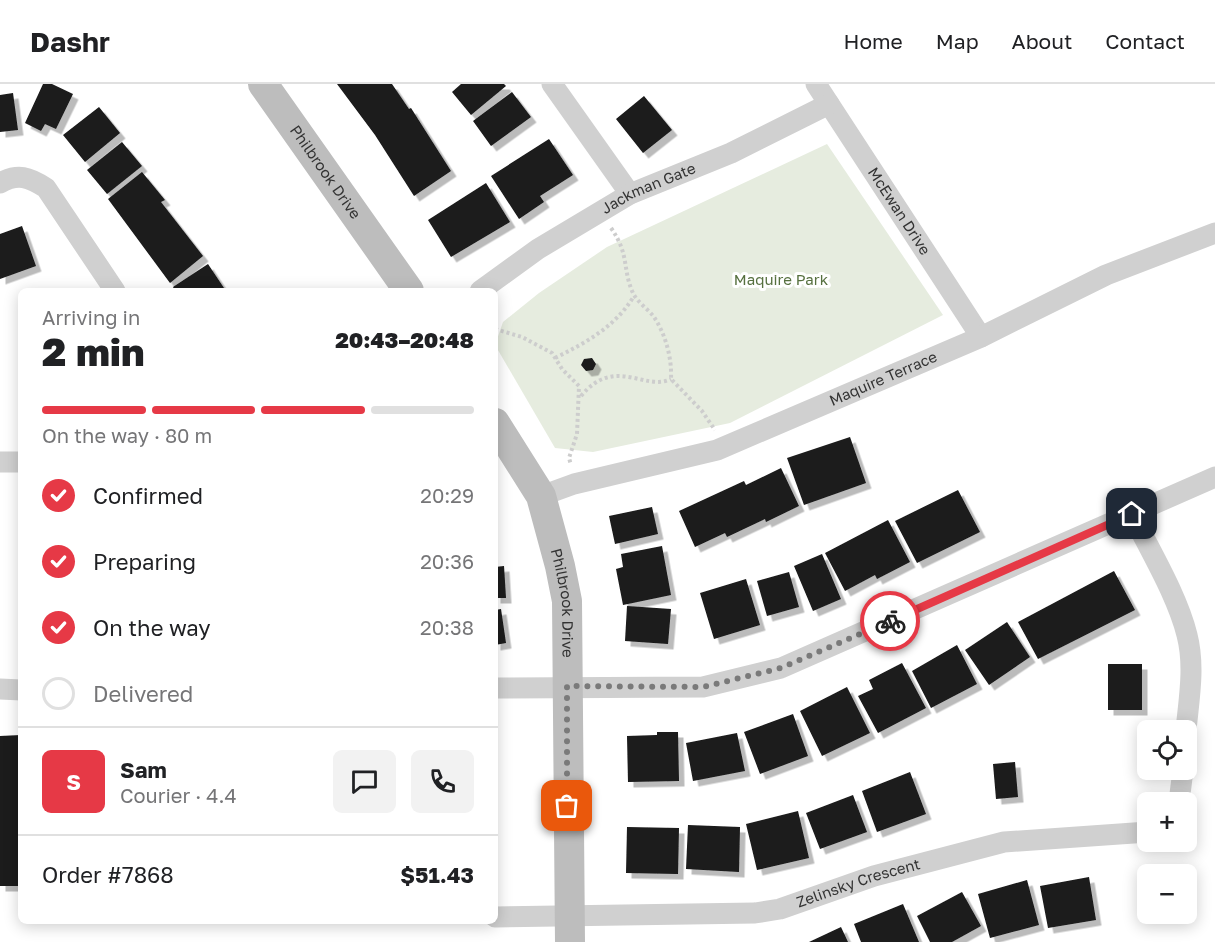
<!DOCTYPE html>
<meta charset="utf-8">
<style>
body{margin:0;font-family:"Golos Text",sans-serif;background:#f2f2f2;color:#202124;height:100vh;display:flex;flex-direction:column;font-size:22px;white-space:nowrap}
*{box-sizing:border-box;margin:0}
p{font-size:20px;color:#757577}
.icon{flex:none;width:33px;height:33px;fill:none;stroke:currentColor;stroke-width:2;stroke-linecap:round;stroke-linejoin:round}
.map{position:relative;flex:1;overflow:hidden}
.panel{position:absolute;left:18px;top:204px;width:480px;height:636px;display:flex;flex-direction:column;background:#fff;border-radius:9px;box-shadow:0 3px 15px #0003}
.panel>*{flex:none}
.tools{position:absolute;left:1137px;top:636px;display:grid;gap:12px}
.tools a{display:grid;place-items:center;width:60px;height:60px;border-radius:9px;background:#fff;box-shadow:0 3px 15px #0003;font-size:30px}
.pin{position:absolute;display:grid;place-items:center;width:51px;height:51px;color:#fff;margin:-26px;border-radius:12px;box-shadow:0 3px 9px #0006}
.courier{position:absolute;display:grid;place-items:center;width:60px;height:60px;margin:-30px;border:4px solid #e63946;border-radius:50%;background:#fff;color:#222;box-shadow:0 2px 8px #0007}
.headline em{font-style:normal;font-weight:800}
.headline div{display:flex;flex-direction:column-reverse}
.headline{display:flex;align-items:center;justify-content:space-between;height:102px;padding:0 24px}
h1{font-size:39px;font-weight:800;line-height:45px}
.bar{display:grid;grid-template-columns:repeat(4,1fr);gap:9px 6px;align-content:center;height:72px;padding:0 24px}
.bar i{height:8px;border-radius:4px;background:#e0e0e0}
.bar .current{background:#e63946}
.bar p{grid-column:span 4}
.line{display:flex;align-items:center;gap:15px;padding:0 24px;border-top:2px solid #e0e0e0}
.line div{flex:1}
.round{display:grid;place-items:center;flex:none;width:63px;height:63px;border-radius:9px;background:#f2f2f2}
ol{padding:0 24px;list-style:none}
li{display:flex;align-items:center;gap:18px;height:66px}
li p{margin-inline-start:auto}
li .icon{padding:6px;border-radius:50%;background:#e63946;color:#fff;stroke-width:4}
li:last-child{color:#757577}
li i{width:33px;height:33px;border:3px solid #e0e0e0;border-radius:50%}
header{display:flex;align-items:center;gap:36px;box-sizing:border-box;height:84px;padding:0 30px;background:#fff;border-bottom:2px solid #e0e0e0}
header strong{font-size:28px}
nav{display:flex;gap:33px;margin-inline-start:auto;font-size:21px}
.map>svg:first-child{display:block}
.green{fill:#e6ecdf}
.building{fill:#1a1a1a;filter:url(#shadow)}
.lines{fill:none;stroke-linecap:round;stroke-linejoin:round}
.path{stroke:#cdcdcd;stroke-width:4;stroke-dasharray:3 3;stroke-linecap:butt}
.street{stroke:#d0d0d0;stroke-width:21}
.secondary{stroke:#bdbdbd;stroke-width:30}
.done{stroke:#7a7a7a;stroke-width:6;stroke-dasharray:0 10.8}
.route{stroke:#e63946;stroke-width:8}
.labels{text-anchor:middle;stroke-width:6;stroke-linejoin:round;paint-order:stroke}
.street-label{font-size:15px;fill:#333;stroke:#fff}
.park-label{font-size:15px;fill:#56703f;stroke:#fff}
</style>
<header>
<strong>Dashr</strong>
<nav><a>Home</a><a>Map</a><a>About</a><a>Contact</a></nav>
</header>
<div class="map">
<svg width="1215" height="858" viewBox="0 0 1215 858">
<defs>
<filter id="shadow"><feDropShadow dx="5.5" dy="5.5" stdDeviation="0" flood-color="#0004"/></filter>
</defs>
<rect width="100%" height="100%" fill="#fff"/>
<path class="green" d="M827 60 943 231 730 339 593 368 555 364 495 261 503 238 539 209 607 163Z"/>
<path class="building" d="M43 0H52L73 10 56 45 45 40 41 47 25 39Z
M337 0H392L409 25 411 24 451 87 414 112 375 51Z
M461 0H504L506 2 471 31 452 8Z
M512 8 531 33 491 62 473 37Z
M13 9 18 46 0 48V11Z
M644 12 672 46 643 69 616 35Z
M99 23 120 49 85 78 63 51Z
M549 55 573 91 540 112 544 118 519 135 491 92Z
M122 58 142 82 107 110 87 86Z
M142 88 165 116 161 118 203 172 170 199 108 115Z
M486 99 510 138 451 173 428 136Z
M22 142 36 182 0 195V150Z
M208 180 226 207H175L173 203Z
M592 274 596 280 593 286 586 287 581 281 584 275Z
M850 353 866 399 804 421 787 374Z
M781 384 799 422 766 438 765 435 727 453 725 449 695 463 679 427 744 397 746 401Z
M958 406 980 448 917 479 895 437Z
M652 423 658 450 615 460 609 432Z
M888 436 910 478 877 495 875 491 845 507 825 469Z
M662 462 671 511 623 521 616 485 623 483 621 470Z
M822 470 841 515 813 527 794 482Z
M504 482 506 514H495V483Z
M1114 487 1135 526 1038 575 1018 538Z
M789 488 799 523 767 532 757 497Z
M746 495 760 541 714 555 700 509Z
M627 522 671 525 668 560 625 557Z
M501 525 506 559 495 561V526Z
M1007 538 1030 573 989 601 965 566Z
M957 561 977 600 931 624 912 587Z
M902 579 926 624 878 649 858 612 873 605 869 596Z
M1108 580H1142V626H1108Z
M847 603 870 649 822 672 800 627Z
M793 630 808 672 760 690 744 648Z
M657 648H678L679 697 628 698 627 652 657 651Z
M737 649 745 687 693 697 686 659Z
M21 651V802H0V652Z
M1015 678 1018 713 996 715 993 680Z
M910 688 926 730 877 748 862 707Z
M853 711 867 748 820 765 806 729Z
M798 727 809 774 757 786 746 740Z
M688 741 740 743 739 788 686 785Z
M627 743 679 744 678 790 626 789Z
M1089 793 1096 836 1048 844 1040 802Z
M1027 796 1039 841 990 854 978 810Z
M962 808 981 842 952 858H930L917 832Z
M903 820 919 858H861L854 840Z
M841 843 848 858H809Z"/>
<g class="lines">
<path class="path" d="M611 144C630 171 622 185 633 209 637 218 648 225 654 233 666 251 672 275 671 295L702 327 715 346
M495 245 522 253 552 269 562 285 579 302 577 350 569 374 571 381
M555 274C587 258 615 243 634 212
M581 312C615 271 645 308 671 295"/>
<g class="street">
<path d="M552 0 630 110"/>
<path id="s1" d="M816 0 981 253"/>
<path d="M0 99C18 89 29 93 46 104L115 207"/>
<path id="s2" d="M480 207 538 165 630 110 731 69 829 20"/>
<path d="M0 378H21"/>
<path id="s3" d="M541 412 574 400 717 366 981 253 1106 191 1215 149"/>
<path d="M1132 430C1150 467 1177 511 1187 551 1195 582 1189 615 1186 646"/>
<path d="M495 604 703 603 781 584 1215 393"/>
<path d="M0 605 21 606"/>
<path d="M1179 718 1183 686"/>
<path id="s4" d="M495 833 755 829 780 825 874 792 1004 758 1148 748"/>
</g>
<g class="secondary">
<path id="s5" d="M263 0 409 207"/>
<path id="s6" d="M495 339 541 412 560 482 567 517 570 858"/>
</g>
</g>
<g class="lines">
<path class="done" d="M567 722V602L703 603 781 584 890 537"/>
<path class="route" d="M890 537 1132 430"/>
</g>
<g class="labels">
<g class="street-label">
<text dy="5" stroke="none"><textPath href="#s5" startOffset="108">Philbrook Drive</textPath></text>
<text dy="5" stroke="none"><textPath href="#s2" startOffset="198">Jackman Gate</textPath></text>
<text dy="5" stroke="none"><textPath href="#s1" startOffset="152">McEwan Drive</textPath></text>
<text dy="5" stroke="none"><textPath href="#s3" startOffset="363">Maquire Terrace</textPath></text>
<text dy="5" stroke="none"><textPath href="#s6" startOffset="196">Philbrook Drive</textPath></text>
<text dy="5" stroke="none"><textPath href="#s4" startOffset="368">Zelinsky Crescent</textPath></text>
</g>
<g class="park-label">
<text x="781" y="201">Maquire Park</text>
</g>
</g>
</svg>
<div class="tools">
<a><svg class="icon" aria-label="locate" viewBox="0 0 24 24"><circle cx="12" cy="12" r="6"/><path d="M12 2v4M12 18v4M2 12h4M18 12h4"/></svg></a>
<a>+</a>
<a>−</a>
</div>
<div class="pin" style="left:567px;top:722px;background:#ea580c"><svg class="icon" aria-label="bag" viewBox="0 0 24 24"><path d="M5 8h14l-1 12H6zM9 8a3 3 0 0 1 6 0"/></svg></div>
<div class="pin" style="left:1132px;top:430px;background:#1f2937"><svg class="icon" aria-label="home" viewBox="0 0 24 24"><path d="M3 11l9-7 9 7M6 9v11h12V9"/></svg></div>
<div class="courier" style="left:890px;top:537px"><svg class="icon" aria-label="bike" viewBox="0 0 24 24"><circle cx="6" cy="16" r="4"/><circle cx="18" cy="16" r="4"/><path d="M6 16l4-8h5l3 8M10 8l3 8H6M13 5h3"/></svg></div>
<section class="panel">
<div class="headline"><div><h1>2 min</h1><p>Arriving in</p></div><em>20:43–20:48</em></div>
<div class="bar"><i class="current"></i><i class="current"></i><i class="current"></i><i></i><p>On the way · 80 m</p></div>
<ol>
<li><svg class="icon" aria-label="check" viewBox="0 0 24 24"><path d="M5 12l5 5 9-10"/></svg>Confirmed<p>20:29</p></li>
<li><svg class="icon" aria-label="check" viewBox="0 0 24 24"><path d="M5 12l5 5 9-10"/></svg>Preparing<p>20:36</p></li>
<li><svg class="icon" aria-label="check" viewBox="0 0 24 24"><path d="M5 12l5 5 9-10"/></svg>On the way<p>20:38</p></li>
<li><i></i>Delivered</li>
</ol>
<div class="line" style="height:108px"><b class="round" style="background:#e63946;color:#fff">S</b><div><b>Sam</b><p>Courier · 4.4</p></div><a class="round"><svg class="icon" aria-label="chat" viewBox="0 0 24 24"><path d="M4 5h16v11H9l-5 4z"/></svg></a><a class="round"><svg class="icon" aria-label="phone" viewBox="0 0 24 24"><path d="M5 4h4l2 5-3 2q2 4 5 5l2-3 5 2v4C11 20 4 13 5 4z"/></svg></a></div>
<div class="line" style="height:78px"><div>Order #7868</div><b>$51.43</b></div>
</section>
</div>
